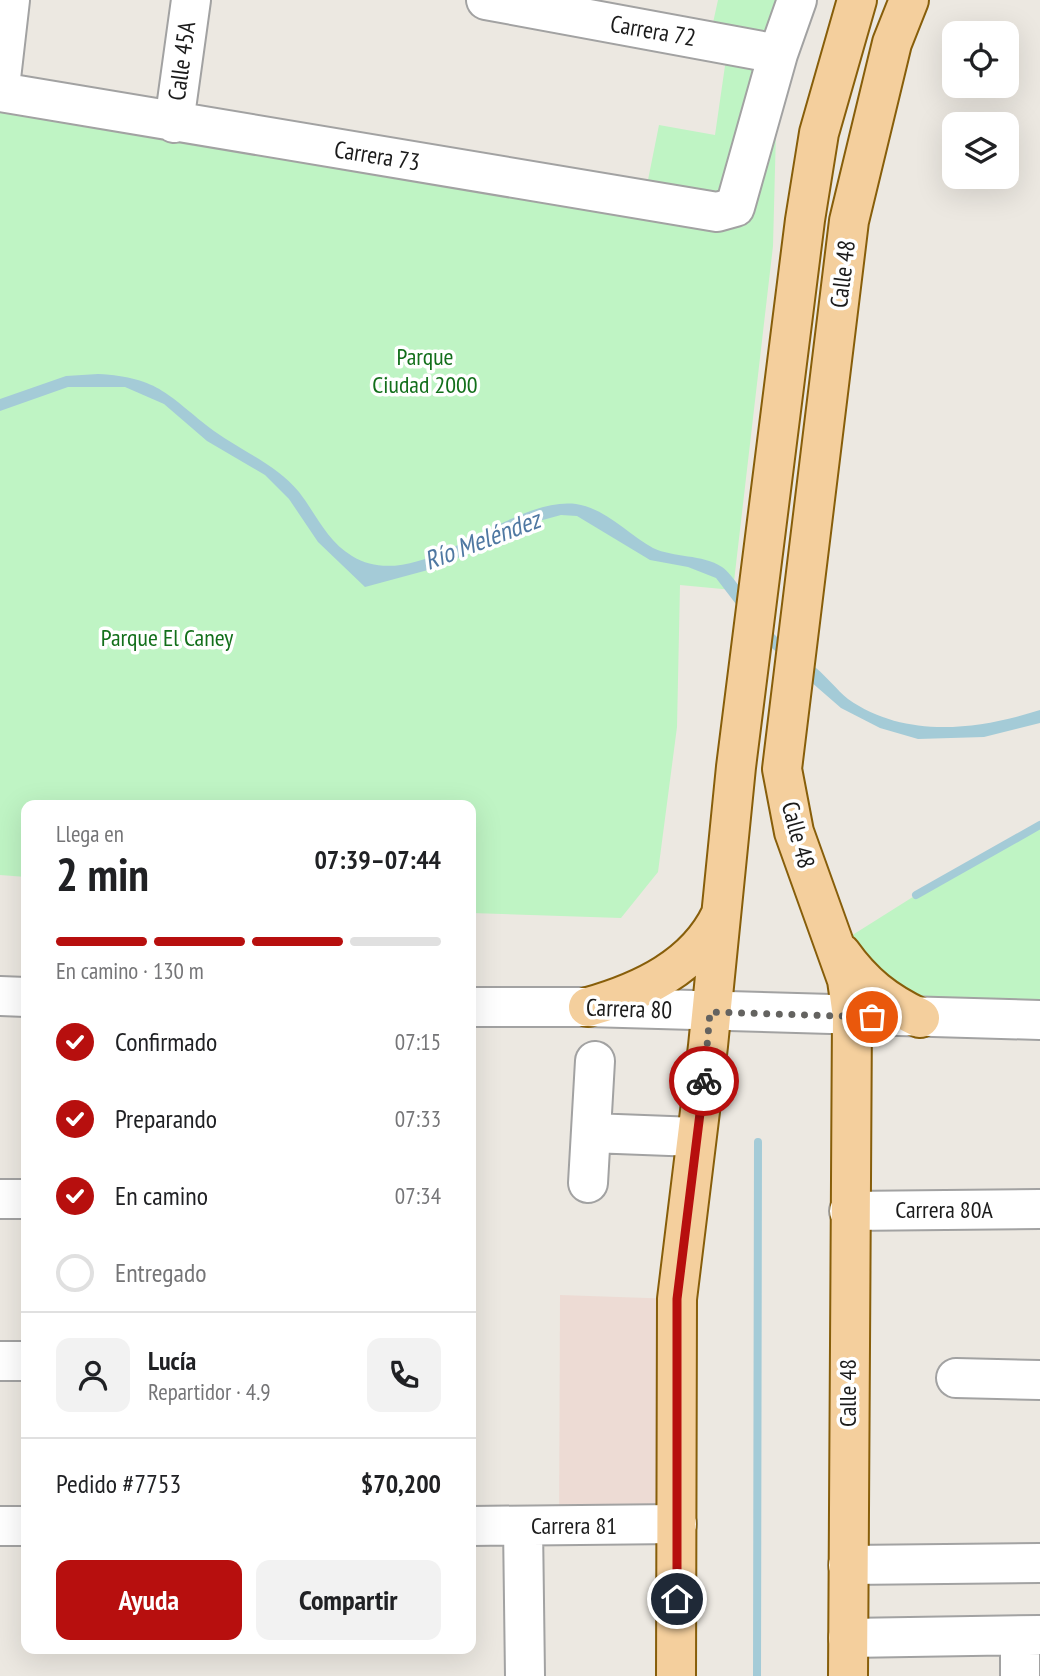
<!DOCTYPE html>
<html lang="es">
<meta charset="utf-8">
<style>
body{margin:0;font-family:"PT Sans Narrow",sans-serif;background:#f2f2f2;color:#202124;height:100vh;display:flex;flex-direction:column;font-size:26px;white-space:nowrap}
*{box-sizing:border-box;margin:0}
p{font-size:23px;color:#757577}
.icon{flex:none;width:38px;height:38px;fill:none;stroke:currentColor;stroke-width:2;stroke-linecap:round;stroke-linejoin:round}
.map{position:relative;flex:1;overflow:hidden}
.panel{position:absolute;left:21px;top:800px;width:455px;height:854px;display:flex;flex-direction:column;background:#fff;border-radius:14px;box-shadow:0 7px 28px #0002}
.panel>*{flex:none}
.buttons{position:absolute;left:942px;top:21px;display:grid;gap:14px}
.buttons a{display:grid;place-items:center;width:77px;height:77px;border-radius:14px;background:#fff;box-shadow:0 7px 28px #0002;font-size:35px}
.pin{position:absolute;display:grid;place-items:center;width:60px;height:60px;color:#fff;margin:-30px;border:4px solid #fff;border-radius:50%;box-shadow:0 2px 7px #0007}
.courier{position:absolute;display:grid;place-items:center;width:70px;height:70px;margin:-35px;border:5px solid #b70f0e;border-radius:50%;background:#fff;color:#222;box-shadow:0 2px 9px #0007}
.overview em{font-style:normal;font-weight:800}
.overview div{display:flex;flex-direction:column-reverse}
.overview{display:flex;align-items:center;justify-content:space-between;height:119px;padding:0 35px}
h1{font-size:46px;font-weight:800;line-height:52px}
.bar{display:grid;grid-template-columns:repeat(4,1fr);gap:10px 7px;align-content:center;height:84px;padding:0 35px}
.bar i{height:9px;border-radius:5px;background:#e0e0e0}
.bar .active{background:#b70f0e}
.bar p{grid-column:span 4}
.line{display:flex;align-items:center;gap:18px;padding:0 35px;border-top:2px solid #e0e0e0}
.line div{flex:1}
.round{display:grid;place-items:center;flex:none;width:74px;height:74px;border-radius:14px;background:#f2f2f2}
ol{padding:0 35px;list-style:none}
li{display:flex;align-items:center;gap:21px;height:77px}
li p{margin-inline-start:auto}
li .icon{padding:7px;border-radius:50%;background:#b70f0e;color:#fff;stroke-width:4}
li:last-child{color:#757577}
li i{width:38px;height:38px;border:4px solid #e0e0e0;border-radius:50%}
.cta{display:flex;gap:14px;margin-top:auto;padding:14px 35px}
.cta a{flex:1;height:80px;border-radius:14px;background:#b70f0e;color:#fff;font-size:28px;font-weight:800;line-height:80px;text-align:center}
.cta a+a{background:#f2f2f2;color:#202124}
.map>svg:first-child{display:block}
.military{fill:#eddbd4}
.park{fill:#bff4c4}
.water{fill:#a4cbd7}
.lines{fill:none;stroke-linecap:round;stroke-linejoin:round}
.stream{stroke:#a4cbd7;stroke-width:8}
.minor-casing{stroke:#a2a2a2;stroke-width:42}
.major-casing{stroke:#875e0a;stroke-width:42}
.minor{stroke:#fff;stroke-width:38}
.major{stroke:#f4cf9d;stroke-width:38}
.done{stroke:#646360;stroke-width:7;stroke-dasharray:0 12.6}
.route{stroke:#b70f0e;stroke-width:9}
.labels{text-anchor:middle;stroke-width:7;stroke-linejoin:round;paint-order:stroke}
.street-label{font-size:24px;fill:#1b1b1b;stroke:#fff}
.park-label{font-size:24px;fill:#136f1b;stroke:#fff}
.water-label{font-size:26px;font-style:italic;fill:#4f78a2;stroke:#fff}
</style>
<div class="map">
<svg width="1040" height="1676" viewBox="0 0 1040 1676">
<rect width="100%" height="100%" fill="#ece8e1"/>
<path class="military" d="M560 1295 677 1299V1524L559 1526Z"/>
<path class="park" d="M718 0H797L778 54 773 246 733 590 680 585 677 727 658 872 621 918 471 913V805H26V877L0 875V92L644 200 659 125 715 135 728 45 709 41Z
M1040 825V1020L920 1018 835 946 916 895Z"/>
<path class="water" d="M98 374C160 377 169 397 214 431 243 452 276 464 299 492 316 514 327 541 352 556 419 597 507 496 576 504 605 508 629 535 653 548 674 558 702 554 722 567 735 576 761 619 773 633 785 646 802 656 816 668 827 677 837 690 848 699 905 739 977 730 1040 710V723L984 737 918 739 880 728 841 708 765 642 716 578 688 567 650 560 577 516 561 515 528 524 439 567 365 587 318 542 289 499 265 475 207 441 164 404 125 387H68L0 411V399L66 376Z"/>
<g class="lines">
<path class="stream" d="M916 895 1040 825
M757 1676 758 1142"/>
<defs>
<path id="minor" d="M486 0 778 54
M0 87 10 0
M0 92 717 212 735 207 778 54 797 0
M174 123 191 0
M0 996 26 997
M471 1007H588L1040 1020
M591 1133 696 1137
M588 1183 595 1061
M0 1199H26
M849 1211 1040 1209
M0 1361H26
M956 1378 1040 1380
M0 1526H26
M471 1526 677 1524
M523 1526 525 1676
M848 1565 1040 1563
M848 1638 1040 1635
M1020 1676V1636"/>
<path id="major" d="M841 953C863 984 886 1002 920 1018
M588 1007C641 992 696 967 721 914
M676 1676 677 1299 708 1046 736 767 805 220 819 133 857 0
M848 1676 852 1016 847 980 794 832 782 769 849 221 892 43 909 0"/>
</defs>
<use href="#minor" class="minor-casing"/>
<use href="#major" class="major-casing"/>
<use href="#minor" class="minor"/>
<use href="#major" class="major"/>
</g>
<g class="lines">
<path class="done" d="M704 1081 710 1012 872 1017"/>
<path class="route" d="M677 1599V1299L704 1081"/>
</g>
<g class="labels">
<g class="street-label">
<text transform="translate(653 31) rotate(10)" y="8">Carrera 72</text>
<text transform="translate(182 61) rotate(-82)" y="8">Calle 45A</text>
<text transform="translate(377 156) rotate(9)" y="8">Carrera 73</text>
<text transform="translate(843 274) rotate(-83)" y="8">Calle 48</text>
<text transform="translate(798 835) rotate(75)" y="8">Calle 48</text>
<text transform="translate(629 1009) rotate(2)" y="8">Carrera 80</text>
<text x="944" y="1218">Carrera 80A</text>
<text transform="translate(848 1393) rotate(-90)" y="8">Calle 48</text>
<text x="574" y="1534">Carrera 81</text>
</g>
<g class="park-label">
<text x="425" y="365">Parque<tspan x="425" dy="28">Ciudad 2000</tspan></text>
<text x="167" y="646">Parque El Caney</text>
</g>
<g class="water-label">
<text transform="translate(482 540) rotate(-21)" y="9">Río Meléndez</text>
</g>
</g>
</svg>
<div class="buttons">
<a><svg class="icon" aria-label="locate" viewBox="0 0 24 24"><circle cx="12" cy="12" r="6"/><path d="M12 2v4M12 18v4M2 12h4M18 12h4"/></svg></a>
<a><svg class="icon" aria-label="layers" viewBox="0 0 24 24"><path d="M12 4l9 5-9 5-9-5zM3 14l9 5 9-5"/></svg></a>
</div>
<div class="pin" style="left:872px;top:1017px;background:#ea580c"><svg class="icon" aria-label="bag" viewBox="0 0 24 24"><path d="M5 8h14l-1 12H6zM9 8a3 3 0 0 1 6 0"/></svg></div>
<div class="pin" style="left:677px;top:1599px;background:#1f2937"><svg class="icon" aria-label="home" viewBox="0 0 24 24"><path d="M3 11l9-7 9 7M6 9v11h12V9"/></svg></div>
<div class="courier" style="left:704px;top:1081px"><svg class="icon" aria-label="bike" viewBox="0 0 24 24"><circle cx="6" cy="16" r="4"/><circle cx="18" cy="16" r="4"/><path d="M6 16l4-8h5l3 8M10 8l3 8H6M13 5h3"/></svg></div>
<section class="panel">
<div class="overview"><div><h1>2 min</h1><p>Llega en</p></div><em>07:39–07:44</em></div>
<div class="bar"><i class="active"></i><i class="active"></i><i class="active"></i><i></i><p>En camino · 130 m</p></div>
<ol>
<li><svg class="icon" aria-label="check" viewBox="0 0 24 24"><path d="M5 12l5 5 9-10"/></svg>Confirmado<p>07:15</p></li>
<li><svg class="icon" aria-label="check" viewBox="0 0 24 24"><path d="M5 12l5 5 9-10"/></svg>Preparando<p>07:33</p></li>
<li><svg class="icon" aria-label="check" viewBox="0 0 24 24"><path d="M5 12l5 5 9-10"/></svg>En camino<p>07:34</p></li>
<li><i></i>Entregado</li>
</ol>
<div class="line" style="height:126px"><a class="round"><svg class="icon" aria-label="person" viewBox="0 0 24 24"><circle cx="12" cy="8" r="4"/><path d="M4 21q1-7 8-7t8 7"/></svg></a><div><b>Lucía</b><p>Repartidor · 4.9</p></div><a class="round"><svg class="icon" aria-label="phone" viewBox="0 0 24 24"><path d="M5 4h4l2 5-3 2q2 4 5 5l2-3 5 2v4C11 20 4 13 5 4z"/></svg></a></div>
<div class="line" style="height:91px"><div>Pedido #7753</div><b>$70,200</b></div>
<div class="cta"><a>Ayuda</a><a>Compartir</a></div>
</section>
</div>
